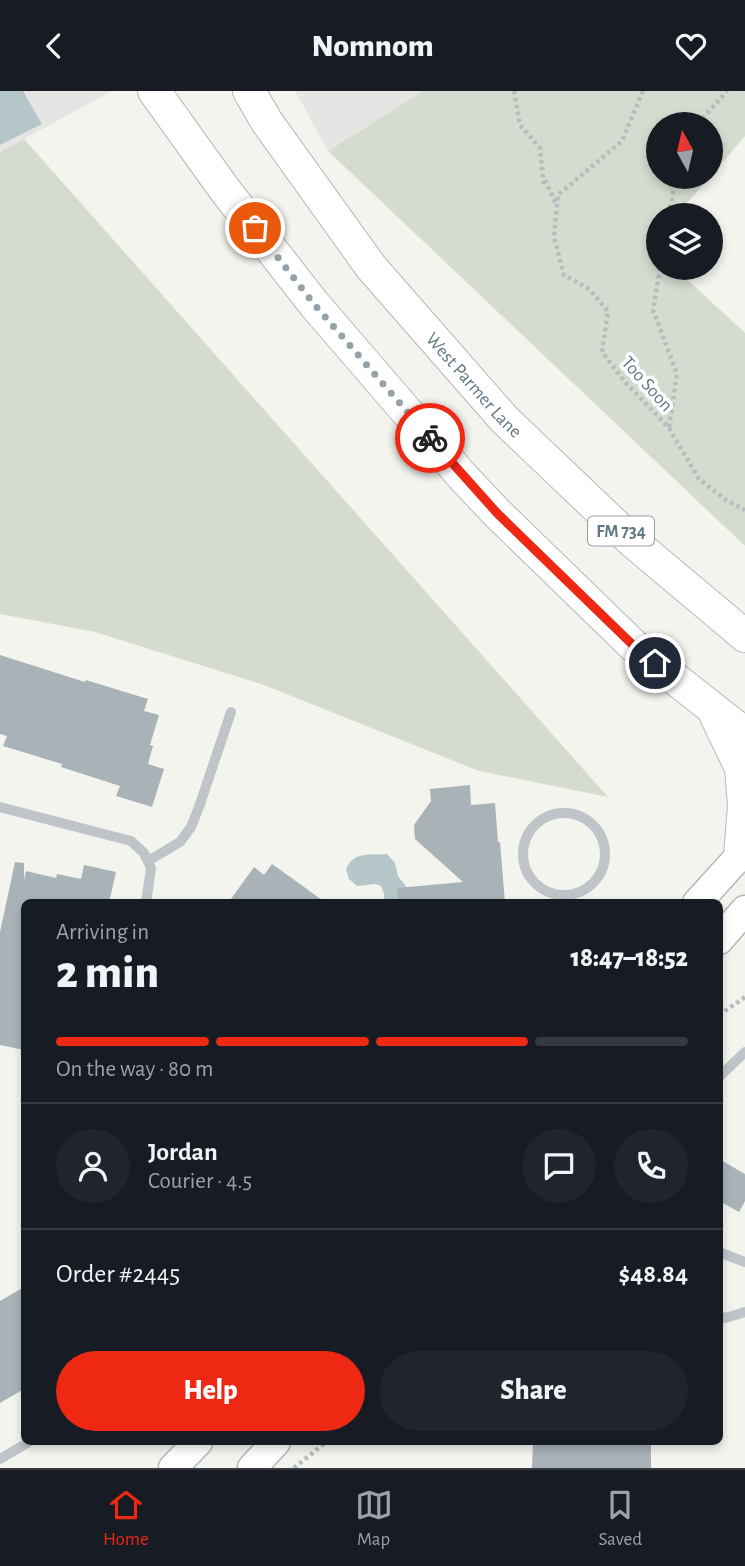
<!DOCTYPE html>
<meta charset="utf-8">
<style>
body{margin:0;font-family:"Alegreya Sans",sans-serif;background:#20242c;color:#f1f3f6;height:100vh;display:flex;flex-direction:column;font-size:26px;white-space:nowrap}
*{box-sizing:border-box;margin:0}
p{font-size:23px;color:#9ea1a6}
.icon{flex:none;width:38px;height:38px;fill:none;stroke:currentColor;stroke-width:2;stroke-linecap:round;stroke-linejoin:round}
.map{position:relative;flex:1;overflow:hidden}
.sheet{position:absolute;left:21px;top:808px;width:702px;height:546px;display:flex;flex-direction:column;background:#171b24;border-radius:10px;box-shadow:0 4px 10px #0003}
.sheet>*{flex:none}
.needle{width:46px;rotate:352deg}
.tools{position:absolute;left:646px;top:21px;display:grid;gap:14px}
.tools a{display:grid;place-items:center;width:77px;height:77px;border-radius:50%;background:#171b24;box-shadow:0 4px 10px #0003;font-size:35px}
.pin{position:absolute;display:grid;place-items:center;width:60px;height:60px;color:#fff;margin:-30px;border:4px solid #fff;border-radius:50%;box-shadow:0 2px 7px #0007}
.courier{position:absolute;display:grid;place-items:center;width:70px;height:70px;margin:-35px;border:5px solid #ef2814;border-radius:50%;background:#fff;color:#222;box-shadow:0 2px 9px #0007}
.head em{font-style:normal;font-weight:800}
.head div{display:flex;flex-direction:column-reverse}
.head{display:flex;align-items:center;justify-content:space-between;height:119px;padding:0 35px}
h1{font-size:46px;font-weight:800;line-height:52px}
.bar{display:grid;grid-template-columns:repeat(4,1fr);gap:10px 7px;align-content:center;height:84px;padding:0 35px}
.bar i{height:9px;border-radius:5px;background:#363941}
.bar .active{background:#ef2814}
.bar p{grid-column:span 4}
.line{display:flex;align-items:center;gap:18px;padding:0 35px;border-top:2px solid #363941}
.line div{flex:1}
.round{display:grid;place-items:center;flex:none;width:74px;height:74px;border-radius:37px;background:#20242c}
.primary-button{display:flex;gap:14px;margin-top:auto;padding:14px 35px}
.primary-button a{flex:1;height:80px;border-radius:42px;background:#ef2814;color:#fff;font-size:28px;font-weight:800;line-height:80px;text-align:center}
.primary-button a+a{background:#20242c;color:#f1f3f6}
header{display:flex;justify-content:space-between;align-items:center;height:91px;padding:0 35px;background:#171b24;font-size:32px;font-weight:800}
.dock{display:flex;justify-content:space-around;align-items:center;height:98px;border-top:2px solid #363941;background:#171b24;font-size:19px;color:#9ea1a6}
.dock a{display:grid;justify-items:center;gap:4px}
.dock .active{color:#ef2814}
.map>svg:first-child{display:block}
.built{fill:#e5e5e3}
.green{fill:#d6dbd0}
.water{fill:#b6c7c9}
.building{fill:#a9b3b7}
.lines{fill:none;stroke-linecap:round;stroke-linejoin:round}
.secondary-casing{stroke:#b1b8bb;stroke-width:31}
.primary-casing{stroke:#b4b9bc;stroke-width:34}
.path{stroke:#b8bcbe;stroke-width:4.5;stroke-dasharray:3.5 3.5;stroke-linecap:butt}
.lane{stroke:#bec4c7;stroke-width:10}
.secondary{stroke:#fff;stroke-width:28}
.primary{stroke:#fff;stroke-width:32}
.done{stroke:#94a3a9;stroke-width:7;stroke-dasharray:0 12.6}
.route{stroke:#ef2814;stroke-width:9}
.labels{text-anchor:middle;stroke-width:7;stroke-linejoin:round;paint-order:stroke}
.shield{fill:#fff;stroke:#90a0a8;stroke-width:2}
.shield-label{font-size:18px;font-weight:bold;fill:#617883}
.street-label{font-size:19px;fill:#617883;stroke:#fff}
</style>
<header><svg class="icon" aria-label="back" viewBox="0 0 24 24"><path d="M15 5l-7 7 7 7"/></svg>Nomnom<svg class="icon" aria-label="heart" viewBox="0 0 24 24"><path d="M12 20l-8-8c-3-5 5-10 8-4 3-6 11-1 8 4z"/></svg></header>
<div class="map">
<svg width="745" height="1377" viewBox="0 0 745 1377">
<rect width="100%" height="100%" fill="#f4f4ef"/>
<path class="built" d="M0 0H112L0 61Z
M295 0H423L328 60Z"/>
<path class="green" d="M423 0H745V45L711 85 710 33H658V86H710L676 124H658V145L651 154 658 161V177H675L745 242V455L328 60Z
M24 48 608 706 479 680 264 594 95 541 0 523V61Z"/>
<path class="water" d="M0 0H23L42 33 0 54Z
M387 763 395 772 398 785 408 798 405 812H384V803L381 795 375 793 357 795 349 788 346 778C354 760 370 764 387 763Z"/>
<path class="building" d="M0 564 85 591 86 589 148 608 144 620 159 624 150 654 153 655 148 673 164 678 152 716 116 705 120 695 61 676 62 673 3 655 7 645 0 643Z
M470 694 471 714 495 712 498 751H500L505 812H398L397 797 463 791 415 748 414 734 431 710 430 698Z
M15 771 24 772V789L26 780 56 787 57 783 81 788 84 774 116 781 109 812H24V959L0 954V841Z
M272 773 300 793 326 812H228L254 776 264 784Z
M719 1068 745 1083V1110L739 1121 719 1110Z
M24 1196V1298L0 1312V1210Z
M533 1351H651V1377H532Z"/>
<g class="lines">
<defs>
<path id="secondary" d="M697 812 745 759
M719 849 745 819
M173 1377 198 1351
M252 1377 276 1351"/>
<g id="primary">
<path d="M154 0 225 99 314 213 463 386 497 422 636 557 745 643"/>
<path id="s1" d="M249 0 267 31 371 176 504 328 632 450 745 545"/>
<path d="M716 625 741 677 744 715 740 765"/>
</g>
</defs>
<use href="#secondary" class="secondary-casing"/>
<use href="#primary" class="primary-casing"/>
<path class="path" d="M514 0 520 34 540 57 544 96
M643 0 622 50 558 104 554 146 564 184 589 198 608 220 602 261 626 292 669 337 699 388 726 409 745 419
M698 33 727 0
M545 89 556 113
M669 124 676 86
M660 177 653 219 677 283 669 337
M719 924 745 906
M294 1377 326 1351"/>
<path class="lane" d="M0 716 131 750 144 762 151 777 146 812
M523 763a41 41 0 1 1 82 0a41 41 0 1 1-82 0Z
M148 770 180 751 191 736 199 716 231 621
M719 986 745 961
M719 1161 745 1171
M719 1225 725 1227 745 1221
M0 1368 29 1351"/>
<use href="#secondary" class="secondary"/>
<use href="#primary" class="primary"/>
</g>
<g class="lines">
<path class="done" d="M255 137 314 213 430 347"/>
<path class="route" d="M430 347 497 422 636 557 655 572"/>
</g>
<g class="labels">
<rect class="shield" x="588" y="425.5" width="66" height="29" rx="5"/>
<g class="shield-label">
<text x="621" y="446">FM 734</text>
</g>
<g class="street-label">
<text transform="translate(648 292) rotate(48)" y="7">Too Soon</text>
<text dy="7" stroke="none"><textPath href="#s1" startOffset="371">West Parmer Lane</textPath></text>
</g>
</g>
</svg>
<div class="tools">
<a><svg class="needle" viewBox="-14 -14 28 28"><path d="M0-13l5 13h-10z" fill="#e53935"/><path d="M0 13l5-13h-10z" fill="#9ea1a6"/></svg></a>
<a><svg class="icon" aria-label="layers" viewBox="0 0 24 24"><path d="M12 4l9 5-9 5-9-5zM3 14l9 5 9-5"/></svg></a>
</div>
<div class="pin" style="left:255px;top:137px;background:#ea580c"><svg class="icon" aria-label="bag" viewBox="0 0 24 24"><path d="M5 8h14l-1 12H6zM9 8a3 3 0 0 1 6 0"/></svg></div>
<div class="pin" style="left:655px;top:572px;background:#1f2937"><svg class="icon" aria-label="home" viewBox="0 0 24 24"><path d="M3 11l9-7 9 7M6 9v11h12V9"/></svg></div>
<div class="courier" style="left:430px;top:347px"><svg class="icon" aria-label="bike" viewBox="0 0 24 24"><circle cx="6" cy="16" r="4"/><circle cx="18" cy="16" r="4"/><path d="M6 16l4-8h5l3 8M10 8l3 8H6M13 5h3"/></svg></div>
<section class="sheet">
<div class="head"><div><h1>2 min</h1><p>Arriving in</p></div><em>18:47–18:52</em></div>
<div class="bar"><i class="active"></i><i class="active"></i><i class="active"></i><i></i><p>On the way · 80 m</p></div>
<div class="line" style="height:126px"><a class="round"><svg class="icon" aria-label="person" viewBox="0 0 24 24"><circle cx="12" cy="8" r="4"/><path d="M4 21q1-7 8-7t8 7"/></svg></a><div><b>Jordan</b><p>Courier · 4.5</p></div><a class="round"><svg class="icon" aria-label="chat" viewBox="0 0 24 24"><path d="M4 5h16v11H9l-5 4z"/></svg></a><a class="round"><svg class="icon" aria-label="phone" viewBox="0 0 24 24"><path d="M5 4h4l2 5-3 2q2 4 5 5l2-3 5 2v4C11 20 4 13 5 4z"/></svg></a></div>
<div class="line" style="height:91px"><div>Order #2445</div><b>$48.84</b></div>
<div class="primary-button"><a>Help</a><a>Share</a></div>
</section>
</div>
<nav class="dock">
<a class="active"><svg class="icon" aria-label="home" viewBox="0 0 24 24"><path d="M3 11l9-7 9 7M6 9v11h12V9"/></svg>Home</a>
<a><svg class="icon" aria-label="map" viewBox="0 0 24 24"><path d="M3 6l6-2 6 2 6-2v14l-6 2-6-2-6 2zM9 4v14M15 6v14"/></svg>Map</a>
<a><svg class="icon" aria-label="saved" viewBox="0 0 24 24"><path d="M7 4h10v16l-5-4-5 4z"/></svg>Saved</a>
</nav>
